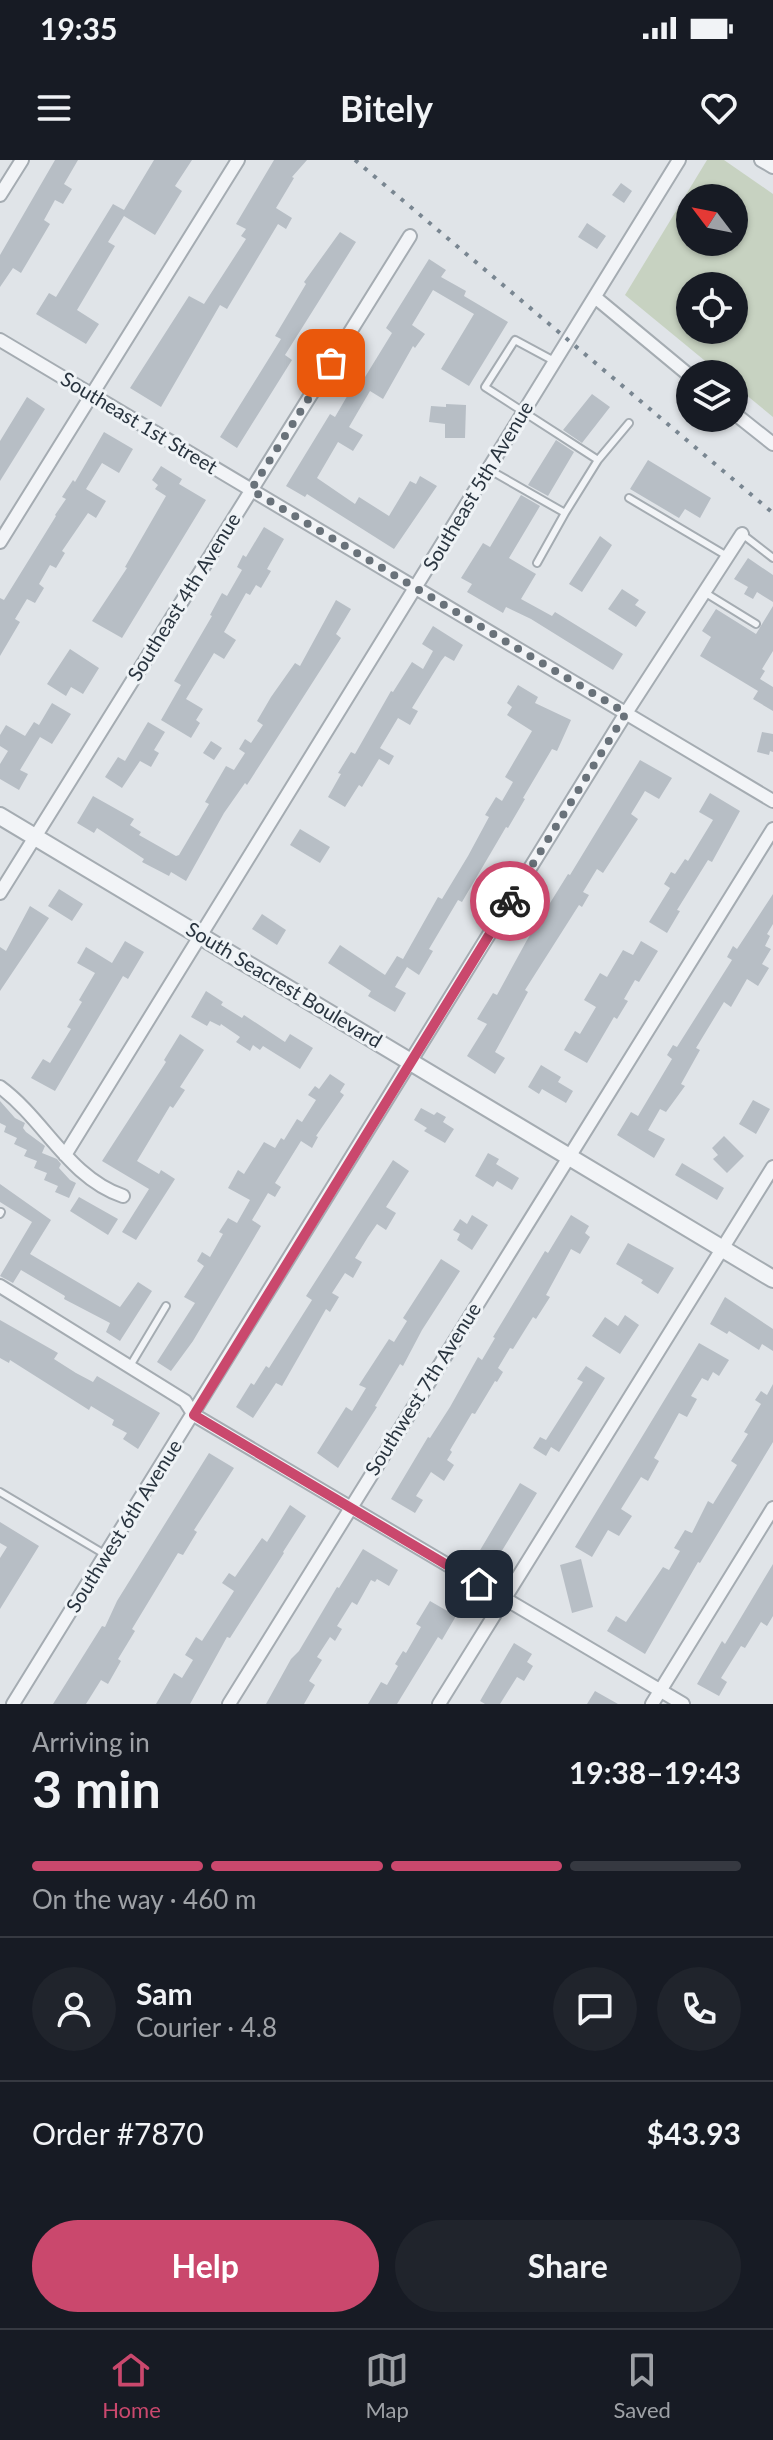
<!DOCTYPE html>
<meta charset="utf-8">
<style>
body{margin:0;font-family:Lato,sans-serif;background:#20242c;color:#f1f3f6;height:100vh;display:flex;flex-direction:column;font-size:30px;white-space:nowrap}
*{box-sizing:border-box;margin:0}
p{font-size:26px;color:#9ea1a6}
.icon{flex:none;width:44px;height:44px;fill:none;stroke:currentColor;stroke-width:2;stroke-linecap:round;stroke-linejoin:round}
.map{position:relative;height:1544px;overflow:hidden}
.side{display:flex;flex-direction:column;background:#171b24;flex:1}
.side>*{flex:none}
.needle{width:52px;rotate:302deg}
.fabs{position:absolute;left:676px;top:24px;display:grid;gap:16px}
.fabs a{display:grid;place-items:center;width:72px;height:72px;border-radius:50%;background:#171b24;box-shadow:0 2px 6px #0004;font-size:40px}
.pin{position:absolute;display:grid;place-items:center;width:68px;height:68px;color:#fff;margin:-34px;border-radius:16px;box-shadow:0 4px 12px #0006}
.courier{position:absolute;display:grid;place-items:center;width:80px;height:80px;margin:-40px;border:6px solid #ca486d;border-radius:50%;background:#fff;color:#222;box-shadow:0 2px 10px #0007}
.head em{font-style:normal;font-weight:700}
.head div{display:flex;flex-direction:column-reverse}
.head{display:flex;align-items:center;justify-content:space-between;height:136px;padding:0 32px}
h1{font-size:52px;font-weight:700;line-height:60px}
.bar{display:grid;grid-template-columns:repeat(4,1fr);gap:12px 8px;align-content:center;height:96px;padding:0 32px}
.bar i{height:10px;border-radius:6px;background:#363941}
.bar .selected{background:#ca486d}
.bar p{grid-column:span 4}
.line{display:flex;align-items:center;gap:20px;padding:0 32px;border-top:2px solid #363941}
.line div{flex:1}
.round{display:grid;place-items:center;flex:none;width:84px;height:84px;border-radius:42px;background:#20242c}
.primary-button{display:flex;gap:16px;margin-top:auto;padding:16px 32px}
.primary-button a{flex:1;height:92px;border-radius:48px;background:#ca486d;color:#fff;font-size:32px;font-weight:700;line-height:92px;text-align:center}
.primary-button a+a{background:#20242c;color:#f1f3f6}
.status{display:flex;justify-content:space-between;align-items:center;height:56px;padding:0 40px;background:#171b24;direction:ltr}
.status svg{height:22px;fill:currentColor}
header{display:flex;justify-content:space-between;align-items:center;height:104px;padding:0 32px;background:#171b24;font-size:36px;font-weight:700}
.dock{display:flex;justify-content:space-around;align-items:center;height:112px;border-top:2px solid #363941;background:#171b24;font-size:22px;color:#9ea1a6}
.dock a{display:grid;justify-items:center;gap:4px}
.dock .selected{color:#ca486d}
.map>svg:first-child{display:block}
.green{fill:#c7d2c1;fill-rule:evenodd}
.building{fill:#b7bec5}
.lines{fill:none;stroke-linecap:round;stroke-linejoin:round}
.service-casing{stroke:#a5acb2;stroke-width:10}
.minor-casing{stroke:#a5acb2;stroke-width:16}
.tertiary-casing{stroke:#a5acb2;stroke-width:20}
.service{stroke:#f2f4f7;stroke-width:6}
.minor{stroke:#f2f4f7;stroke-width:12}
.tertiary{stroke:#f2f4f7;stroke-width:16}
.rail{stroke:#798691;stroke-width:4;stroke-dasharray:4 8;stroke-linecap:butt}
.done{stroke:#69727a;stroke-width:8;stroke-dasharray:0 14.4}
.route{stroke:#ca486d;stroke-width:10}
.labels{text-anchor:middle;stroke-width:6;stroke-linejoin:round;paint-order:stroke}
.street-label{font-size:20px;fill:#29343f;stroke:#eff3f6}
</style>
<div class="status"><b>19:35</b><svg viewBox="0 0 49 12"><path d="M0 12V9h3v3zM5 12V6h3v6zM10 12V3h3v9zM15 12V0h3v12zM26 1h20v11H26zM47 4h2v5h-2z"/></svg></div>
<header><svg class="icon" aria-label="menu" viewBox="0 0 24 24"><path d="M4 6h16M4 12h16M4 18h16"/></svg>Bitely<svg class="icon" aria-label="heart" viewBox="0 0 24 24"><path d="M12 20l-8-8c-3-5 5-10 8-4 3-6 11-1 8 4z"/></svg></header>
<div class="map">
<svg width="773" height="1544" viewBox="0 0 773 1544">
<rect width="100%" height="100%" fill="#e0e4e8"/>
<path class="green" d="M707 0H724L773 34V257L734 225V214H721L625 135ZM690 38H734V82H690ZM690 126H734V170H690Z"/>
<path class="building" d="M55 0H78L64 24 72 29 63 44 55 40 44 60 50 64 21 113 13 108 0 127V95Z
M154 0H192L175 26 182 31 155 75 124 56 108 82 115 86 77 150 99 164 86 184 36 154 49 133 56 137 113 44 124 50Z
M274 0H307L292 17 294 18 276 48 292 58 286 69 278 64 227 149 220 145 161 247 130 228 189 136 204 144 246 79 241 76 246 69 236 64Z
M621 23 632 31 624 43 612 35Z
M587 63 606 76 597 89 578 77Z
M340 72 356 82 285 195 292 200 237 288 220 277 281 179 275 176 306 124 304 122Z
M429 99 446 110 441 117 466 131 464 136 508 162 469 226 441 209 474 154 433 130 412 165 425 174 415 188 413 186 383 239 370 231 349 267 363 275 353 291 338 282 317 318 355 344 359 337 389 356 410 321 416 324 420 316 437 326 394 389 307 334 305 337 286 326 330 254 335 257 360 214 365 217 392 173 386 168Z
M592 234 610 247 582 283 563 270Z
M27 237 45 249 0 321V281Z
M446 244 466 245 465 278H445V264L429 262 431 246 446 247Z
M104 272 133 289 119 313 102 303 86 329 106 341 96 358 88 353 62 391 65 393 56 408 50 405 39 424 44 428 35 443 27 439 15 459 20 462 0 496V438L4 440 56 356 55 355 66 339 62 337 73 320 75 322Z
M556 280 574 292 548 336 528 325Z
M648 300 711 338 700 358 685 349 679 358 630 329Z
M161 306 182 319 179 324 206 340 122 478 92 461 127 408 125 407 166 336 155 329 158 325 152 320Z
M521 335 540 346 509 398 536 414 521 439 552 456 555 452 623 494 613 510 531 459 506 447 503 453 467 432 472 424 461 418 483 383 490 387Z
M264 367 284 379 267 409 271 411 261 428 256 425 250 435 246 433 224 472 236 480 224 499 214 493 186 539 203 549 196 560 200 563 191 578 161 560 181 525 174 521 212 456 210 455 222 433 227 436 242 410 237 407 243 395 246 397Z
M600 376 612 385 582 432 569 424Z
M748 398 773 415V442L757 432 753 439 744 434 748 427 734 419Z
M622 429 639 440 635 445 646 452 636 467 608 449Z
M336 440 351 449 336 474 341 478 247 625 245 623 224 653 186 721 171 712 169 716 142 702 144 699 97 668 94 673 77 663 93 636 134 659 130 665 141 672 139 675 176 696 179 695 209 644 205 642 226 606 234 610 245 593 239 589 245 579 251 583 263 565 257 561 271 537 295 503 300 506Z
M773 446V491L762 509 765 511 760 519 773 527V551L753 539 758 531 700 496 711 477 702 471 716 449 756 474Z
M433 466 463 485 454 501 445 496 441 501 412 548 418 551 410 565 398 558 380 588 394 596 389 605 379 599 362 627 359 625 345 647 328 637 341 614 338 613 351 592 355 594 391 531 393 532 412 502 423 509 433 491 422 484Z
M70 489 99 508 83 534 71 527 66 536 47 524Z
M518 525 538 537 535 543 571 560 557 591 552 589 523 638 525 639 508 668 506 667 462 742 458 740 429 789 433 791 419 815 407 807 395 827 406 833 395 852 368 836 371 831 328 803 340 785 385 815 397 796 403 799 438 737 442 739 468 696 489 657 485 655 496 637 502 641 513 622 505 617 532 571 507 555 512 547 507 543Z
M52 543 71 554 52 584 40 577 20 610 28 614 19 630 0 619V604L8 591 0 586V575L6 565 25 576 34 562 39 565Z
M148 562 165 572 154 590 159 593 151 607 140 601 122 628 105 617 118 597 125 601Z
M762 572 773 574V592L770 591 769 595 757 592Z
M211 581 222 588 214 600 203 593Z
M640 600 672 618 659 639 645 631 631 654 638 659 627 676 603 713 597 709 583 732 589 735 582 747 579 745 525 830 528 832 495 892 505 898 495 914 467 896 487 864 477 859 493 833 497 835 527 780 568 714 570 715Z
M710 633 740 651 712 702 708 700 677 750 680 751 667 773 649 762 670 728 664 724 671 712 675 714 685 699 688 701 713 660 699 652Z
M300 669 330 687 320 703 290 685Z
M59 729 83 744 72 761 48 746Z
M773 734V764L767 774 770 776 765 786 771 789 762 804 769 808 758 826 747 819 731 847 724 842 696 888 700 890 681 924 685 926 666 952 660 949 648 970 665 979 654 998 617 975 631 952 638 956 672 899 667 895 673 885 677 887 732 800 727 797 733 786 737 789Z
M30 746 49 758 0 831V787L6 791Z
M262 754 286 770 277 785 252 769Z
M125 781 144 792 128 819 123 816 55 931 31 918 43 899 50 903 71 869 67 867 82 842 79 840 95 813 77 803 86 787 112 803Z
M641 781 658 791 639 822 635 820 624 839 628 841 617 859 614 857 587 903 564 890 575 871 580 874 596 847 584 840 600 813 607 817 623 790 633 795Z
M206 831 223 842 221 845 242 858 244 855 285 882 290 874 313 888 300 909 263 886 260 890 253 885 250 891 236 882 240 877 221 864 220 866 210 861 207 866 191 857Z
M180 874 204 890 180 927 185 930 173 948 170 946 137 1001 159 1014 161 1010 175 1019 136 1080 122 1072 149 1029 102 1001 166 902 164 900Z
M541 905 561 917 558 922 573 931 566 943 542 929 539 934 528 927Z
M330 914 345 924 340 932 344 935 316 976 318 977 312 988 301 981 275 1023 281 1027 275 1037 268 1033 252 1060 261 1066 193 1181 171 1211 157 1202 195 1143 184 1137 204 1106 197 1101 202 1092 210 1097 223 1074 219 1072 228 1058 237 1063 250 1040 228 1028 238 1010 244 1014 264 982 275 988 281 978 284 980 297 959 302 962 316 940 308 935 315 926 319 929Z
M753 940 770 949 756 974 739 964Z
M0 941 15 958 25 963 23 968 26 972 45 986 42 993 57 999 61 1004 59 1008 70 1020 76 1023 69 1038 55 1032 58 1026 44 1020 47 1013 34 1008 37 1001 24 996 27 990 14 984 17 978 4 972 6 966 0 963Z
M421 948 434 955 437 952 446 957 443 962 454 969 445 983 424 971 427 968 414 960Z
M724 976 744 996 727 1013 713 999 718 995 712 988Z
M488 993 499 999 496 1004 519 1018 512 1030 497 1021 493 1027 475 1016Z
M393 1000 409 1011 386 1047 396 1053 386 1070 377 1064 368 1077 355 1098 362 1102 353 1118 345 1113 332 1133 339 1137 330 1152 326 1149 282 1226 276 1223 253 1258 236 1247 251 1223 254 1225 266 1206 269 1208 312 1140 306 1136Z
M682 1003 724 1028 717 1040 675 1015Z
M0 1024 51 1060 30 1094 120 1147 138 1122 152 1131 120 1181 106 1172 110 1163 64 1139 65 1136 21 1110 13 1123 0 1116 32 1062 0 1042Z
M79 1037 118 1059 108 1075 70 1051Z
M472 1055 488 1065 472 1090 457 1080 460 1074 453 1070 460 1059 467 1064Z
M571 1055 589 1066 585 1073 590 1077 580 1094 571 1089 546 1135 550 1137 536 1159 533 1157 513 1189 510 1188 498 1208 503 1212 497 1222 495 1221 475 1254 472 1253 450 1290 452 1292 447 1300 454 1305 444 1321 431 1312 416 1336 423 1340 415 1353 391 1339 428 1277 430 1278 450 1247 478 1197 482 1200 495 1178 493 1177 545 1091 548 1093Z
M628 1083 674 1108 658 1134 641 1123 643 1120 616 1104Z
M441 1099 460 1111 422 1170 403 1206 400 1204 375 1246 377 1247 338 1308 317 1293 346 1247 352 1251 366 1228 359 1225 389 1179 394 1182 407 1161 403 1158Z
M725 1137 773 1169V1191L762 1184 759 1190 729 1171 727 1174 710 1164Z
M625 1155 639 1165 620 1194 592 1176 605 1157 618 1166Z
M0 1160 58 1193 54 1199 76 1213 93 1222 97 1216 160 1253 138 1289 123 1279 127 1273 112 1265 114 1260 91 1246 89 1250 10 1200 9 1203 0 1198Z
M699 1183 729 1200 719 1216 713 1212 708 1221 702 1218 691 1236 697 1239 687 1257 679 1253 654 1298 659 1301 648 1321 641 1317 621 1349 632 1356 619 1376 608 1370 592 1397 575 1387Z
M586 1206 605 1218 559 1292 551 1287 546 1296 533 1288 540 1277 546 1280 583 1222 577 1219Z
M773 1224V1282L700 1403 698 1402 645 1494 607 1471 616 1456 626 1462 663 1407 669 1410 680 1391 674 1388 685 1370 692 1373 708 1341 713 1344 737 1305 731 1301 748 1274 744 1272 761 1244 755 1240 761 1231 767 1235Z
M209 1293 234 1308 194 1370 197 1372 183 1395 178 1393 152 1436 132 1469 135 1471 118 1499 121 1501 108 1524 101 1520 86 1544H53L102 1466 105 1467 117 1441Z
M520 1323 537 1333 492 1407 476 1397Z
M290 1345 306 1356 283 1392 284 1393 230 1478 227 1477 190 1544H156L174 1513 182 1518 193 1500 185 1495 196 1477 202 1481 234 1431 222 1423 229 1413 235 1417 262 1378 267 1382Z
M0 1362 39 1386 0 1449V1398L7 1387 0 1383Z
M363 1389 398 1410 389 1426 377 1419 375 1422 371 1420 357 1445 352 1442 337 1466 342 1469 335 1481 330 1477 317 1497 322 1500 309 1521 315 1525 304 1544H266L291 1499 299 1491 337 1427 339 1428Z
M581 1399 593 1447 572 1453 560 1405Z
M773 1404V1456L767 1466 761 1462 745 1488 741 1486 721 1518 727 1522 719 1536 697 1524 722 1481 725 1484Z
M430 1441 456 1456 442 1480 438 1477 397 1544H368L381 1522 387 1525 398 1506 395 1504 403 1491 406 1493 421 1467 416 1464Z
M514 1483 532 1494 527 1502 533 1506 524 1521 517 1517 500 1544H485L480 1541Z
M595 1531 618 1544H587Z"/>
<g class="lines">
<defs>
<path id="service" d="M554 201 515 180 485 227 598 300 629 263
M488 309 565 353 537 403
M629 338 727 396
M565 353 598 300
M742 374 773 398
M704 432 756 464
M0 1054 1 1052
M130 1206 166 1146
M0 1332 106 1395"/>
<path id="minor" d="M761 0 773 7
M0 35 22 0
M596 138 690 216
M0 180 773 641
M734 253 773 284
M0 382 238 0
M0 733 410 76
M0 927C45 960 68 1017 123 1036
M65 995 679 0
M0 1126 185 1241 194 1255 683 1544
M13 1544 626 553 742 374
M229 1544 773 669
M439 1544 773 1007
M652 1544 773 1348"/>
<path id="tertiary" d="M0 656 773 1119"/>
</defs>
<use href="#service" class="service-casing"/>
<use href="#minor" class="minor-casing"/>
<use href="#tertiary" class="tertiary-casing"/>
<use href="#service" class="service"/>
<use href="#minor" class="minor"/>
<use href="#tertiary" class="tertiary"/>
<path class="rail" d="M355 0 773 353"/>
</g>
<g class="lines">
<path class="done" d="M331 203 251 330 626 553 510 741"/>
<path class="route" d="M479 1424 194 1255 510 741"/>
</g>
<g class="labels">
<g class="street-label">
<text transform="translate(139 263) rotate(31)" y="7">Southeast 1st Street</text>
<text transform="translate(478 326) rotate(-59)" y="7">Southeast 5th Avenue</text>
<text transform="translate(184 437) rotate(-58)" y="7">Southeast 4th Avenue</text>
<text transform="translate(284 825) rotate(31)" y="7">South Seacrest Boulevard</text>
<text transform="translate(423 1229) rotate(-58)" y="7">Southwest 7th Avenue</text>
<text transform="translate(124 1366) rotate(-58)" y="7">Southwest 6th Avenue</text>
</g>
</g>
</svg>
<div class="fabs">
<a><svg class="needle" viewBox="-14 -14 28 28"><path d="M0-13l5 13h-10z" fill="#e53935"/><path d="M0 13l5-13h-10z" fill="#9ea1a6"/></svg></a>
<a><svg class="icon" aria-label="locate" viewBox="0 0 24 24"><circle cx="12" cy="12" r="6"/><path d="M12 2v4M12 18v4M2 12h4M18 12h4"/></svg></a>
<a><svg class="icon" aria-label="layers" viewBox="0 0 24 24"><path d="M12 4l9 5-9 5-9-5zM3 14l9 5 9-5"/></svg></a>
</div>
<div class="pin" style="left:331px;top:203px;background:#ea580c"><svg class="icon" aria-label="bag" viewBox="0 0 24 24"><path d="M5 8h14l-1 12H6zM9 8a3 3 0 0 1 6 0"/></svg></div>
<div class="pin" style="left:479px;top:1424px;background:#1f2937"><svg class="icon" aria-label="home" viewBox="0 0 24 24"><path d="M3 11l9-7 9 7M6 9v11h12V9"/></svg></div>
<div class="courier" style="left:510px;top:741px"><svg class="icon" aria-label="bike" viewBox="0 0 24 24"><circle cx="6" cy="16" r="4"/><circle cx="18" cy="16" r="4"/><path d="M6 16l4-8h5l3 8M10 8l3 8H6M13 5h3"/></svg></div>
</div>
<section class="side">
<div class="head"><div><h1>3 min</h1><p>Arriving in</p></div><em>19:38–19:43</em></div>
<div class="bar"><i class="selected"></i><i class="selected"></i><i class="selected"></i><i></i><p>On the way · 460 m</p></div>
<div class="line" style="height:144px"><a class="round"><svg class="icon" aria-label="person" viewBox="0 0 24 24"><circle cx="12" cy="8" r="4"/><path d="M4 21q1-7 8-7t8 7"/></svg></a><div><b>Sam</b><p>Courier · 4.8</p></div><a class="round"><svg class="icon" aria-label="chat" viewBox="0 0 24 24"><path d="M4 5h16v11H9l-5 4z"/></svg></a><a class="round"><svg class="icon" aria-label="phone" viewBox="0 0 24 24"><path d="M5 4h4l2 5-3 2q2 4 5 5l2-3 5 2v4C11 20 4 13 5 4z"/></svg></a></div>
<div class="line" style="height:104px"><div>Order #7870</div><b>$43.93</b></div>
<div class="primary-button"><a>Help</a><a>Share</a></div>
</section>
<nav class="dock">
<a class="selected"><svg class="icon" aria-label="home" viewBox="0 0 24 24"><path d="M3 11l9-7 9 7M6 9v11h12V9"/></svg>Home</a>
<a><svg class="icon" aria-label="map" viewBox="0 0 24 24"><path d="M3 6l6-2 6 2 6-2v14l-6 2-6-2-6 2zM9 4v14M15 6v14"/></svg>Map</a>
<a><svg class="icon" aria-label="saved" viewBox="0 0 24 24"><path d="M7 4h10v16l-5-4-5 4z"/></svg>Saved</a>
</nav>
